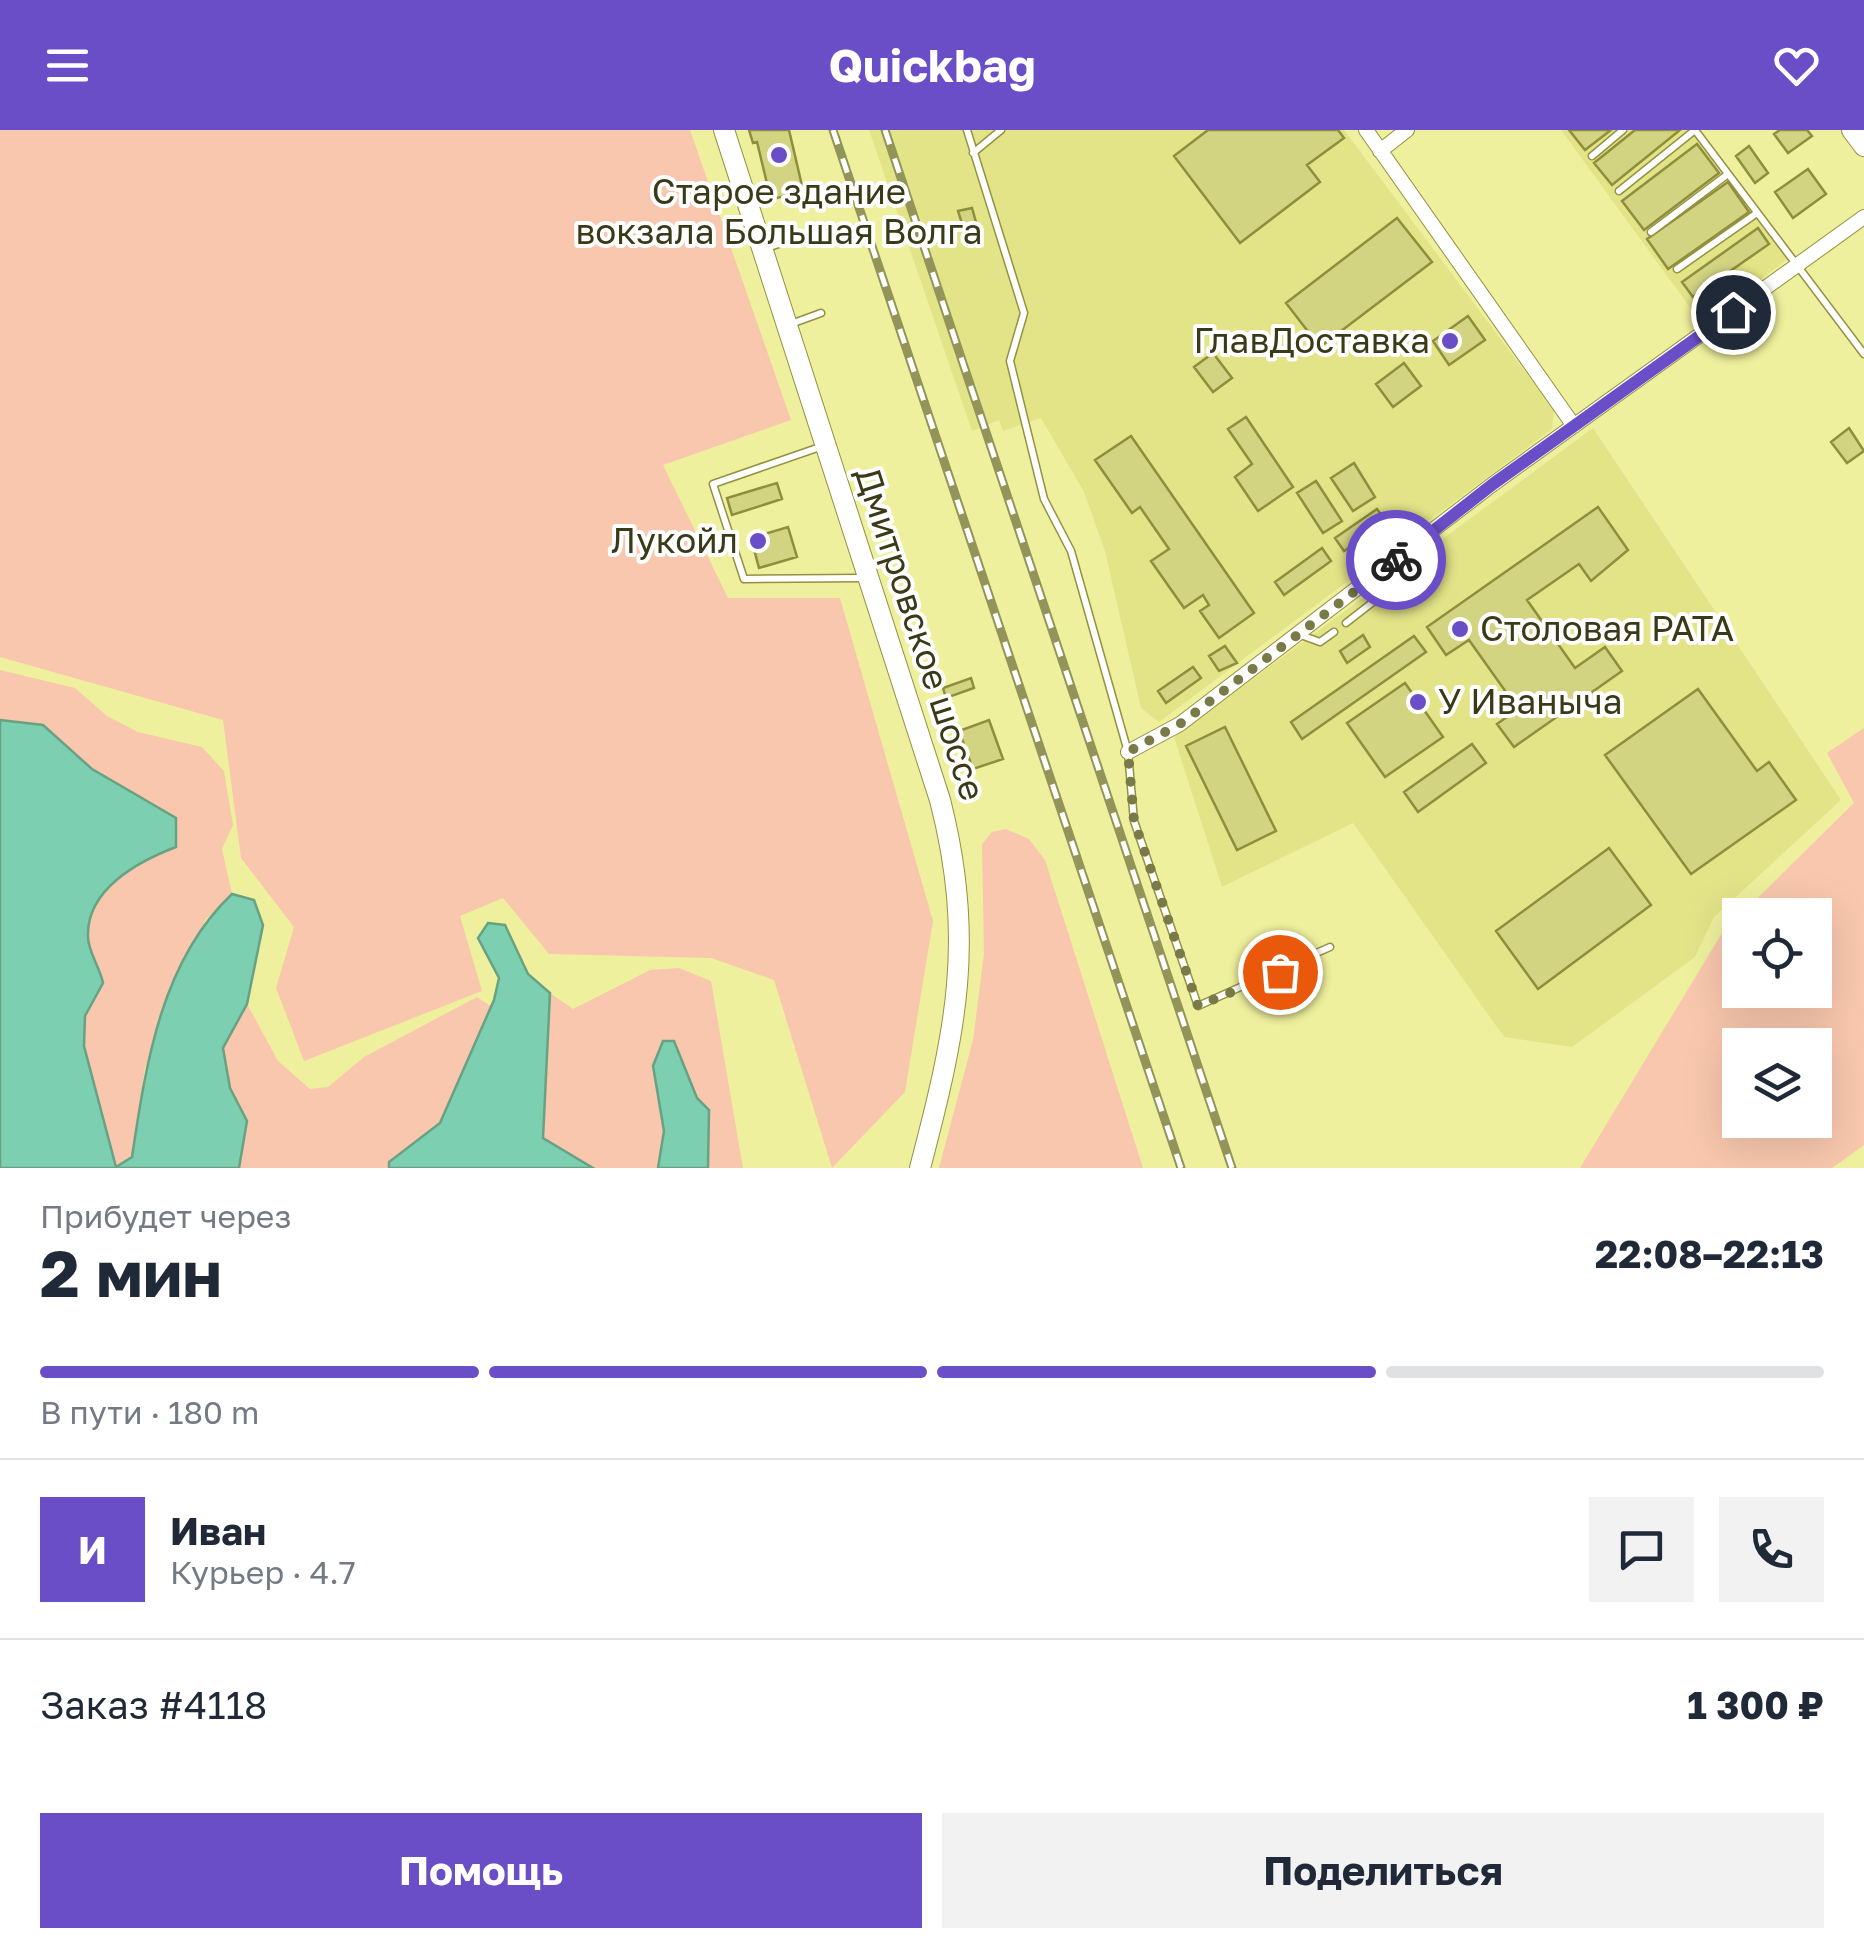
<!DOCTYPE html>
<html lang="ru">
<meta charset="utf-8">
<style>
body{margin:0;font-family:"Golos Text",sans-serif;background:#f2f2f3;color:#1f2937;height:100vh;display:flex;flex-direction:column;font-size:38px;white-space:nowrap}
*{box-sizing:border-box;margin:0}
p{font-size:32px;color:#747a83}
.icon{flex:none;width:55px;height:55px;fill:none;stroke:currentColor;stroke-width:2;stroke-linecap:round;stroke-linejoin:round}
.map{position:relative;height:1038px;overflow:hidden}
.side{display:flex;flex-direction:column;background:#fff;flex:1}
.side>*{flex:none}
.buttons{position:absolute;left:1722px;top:768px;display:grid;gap:20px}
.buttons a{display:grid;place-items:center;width:110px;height:110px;border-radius:0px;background:#fff;box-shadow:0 10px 40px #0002;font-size:50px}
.pin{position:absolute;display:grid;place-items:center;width:85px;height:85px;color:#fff;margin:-42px;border:5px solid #fff;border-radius:50%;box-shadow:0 2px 10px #0007}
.courier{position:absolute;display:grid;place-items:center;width:100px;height:100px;margin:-50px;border:8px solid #6a4ec8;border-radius:50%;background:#fff;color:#222;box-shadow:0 2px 12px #0007}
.overview em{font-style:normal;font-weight:700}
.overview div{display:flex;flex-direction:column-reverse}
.overview{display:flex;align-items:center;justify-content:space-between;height:170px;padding:0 40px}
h1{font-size:65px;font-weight:700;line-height:75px}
.bar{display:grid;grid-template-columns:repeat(4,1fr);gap:15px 10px;align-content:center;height:120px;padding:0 40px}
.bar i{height:12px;border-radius:8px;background:#e0e1e3}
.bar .active{background:#6a4ec8}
.bar p{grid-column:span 4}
.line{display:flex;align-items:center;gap:25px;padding:0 40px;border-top:2px solid #e0e1e3}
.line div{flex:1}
.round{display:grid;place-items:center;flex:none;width:105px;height:105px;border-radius:0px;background:#f2f2f3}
.action{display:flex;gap:20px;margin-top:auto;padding:20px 40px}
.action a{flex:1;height:115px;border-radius:0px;background:#6a4ec8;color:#fff;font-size:40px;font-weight:700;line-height:115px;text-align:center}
.action a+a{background:#f2f2f3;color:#1f2937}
header{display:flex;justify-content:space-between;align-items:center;height:130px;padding:0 40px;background:#6a4ec8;color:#fff;font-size:45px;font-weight:700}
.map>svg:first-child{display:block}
.built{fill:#e3e488}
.green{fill:#f8c7ad;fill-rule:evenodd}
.water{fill:#7ccfb1;stroke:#68a283;stroke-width:2.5}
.building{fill:#d3d482;stroke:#8e8e3c;stroke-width:2.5}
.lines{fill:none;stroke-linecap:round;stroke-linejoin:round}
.lane-casing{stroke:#929240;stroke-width:9}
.street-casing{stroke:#929240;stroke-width:16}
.secondary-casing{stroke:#929240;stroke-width:22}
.lane{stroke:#fff;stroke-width:6}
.street{stroke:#fff;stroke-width:14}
.secondary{stroke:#fff;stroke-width:20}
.rail-casing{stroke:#93945a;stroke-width:9}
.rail{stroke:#fff;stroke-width:5;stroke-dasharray:15;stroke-linecap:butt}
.done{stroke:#797a47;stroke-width:10;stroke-dasharray:0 18}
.route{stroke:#6a4ec8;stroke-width:12}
.poi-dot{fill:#6a4ec8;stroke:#fff;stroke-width:4}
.labels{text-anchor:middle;stroke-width:8;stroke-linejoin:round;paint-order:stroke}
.poi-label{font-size:35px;fill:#3a3a18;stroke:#fff;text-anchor:end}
.street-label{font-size:35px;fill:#3a3a18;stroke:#fff}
</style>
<header><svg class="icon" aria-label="menu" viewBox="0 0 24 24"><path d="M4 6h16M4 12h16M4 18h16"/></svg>Quickbag<svg class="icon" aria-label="heart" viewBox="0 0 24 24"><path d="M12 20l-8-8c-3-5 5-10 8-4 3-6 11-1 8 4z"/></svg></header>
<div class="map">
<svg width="1864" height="1038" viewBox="0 0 1864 1038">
<rect width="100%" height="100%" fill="#eff09d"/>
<path class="built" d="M869 0H1344L1554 280 1552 299 1159 592 1141 578 1105 421 1084 362 1041 288 1003 301 999 290 972 301Z
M1561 0H1700L1794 124 1702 194Z
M1593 298 1841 670 1714 787 1695 827 1572 917 1504 907 1353 693 1222 757 1174 607Z"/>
<path class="green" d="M0 0H690L791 290 663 335 728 468H840L933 791 905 962 832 1038 774 850 711 828 549 824 503 768 460 786 482 861 304 931 276 858 294 797 241 728 223 590 0 527Z
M0 540 75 558 107 586 138 602 202 617 224 641 233 695 222 719 232 764 206 789 145 938 132 1027 116 1038C107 1003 78 920 85 888 87 876 99 868 100 854 100 837 92 827 89 810 81 764 142 730 176 717V688L92 639 43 595 0 590Z
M1864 598V1015L1832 1038H1580L1722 803 1854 673 1827 623ZM1740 785H1815V860H1740ZM1740 915H1815V990H1740Z
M1006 699 1029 709 1045 730 1143 1038H939L973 910 984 824 982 714 992 702Z
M679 838 711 851 743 1038H708L709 980 697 968 674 911 653 936 664 1001 658 1038H593L543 1008 550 863 573 879 650 840Z
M477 867 492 877 440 993 389 1032V1038H239L247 991 230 958 223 918 247 874 278 931 310 959 328 957 364 927Z"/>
<path class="water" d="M0 590 43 595 92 639 176 688V717C139 731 86 759 88 807 88 821 100 838 103 853L85 886 84 916 116 1037 132 1027C146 934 161 831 232 764L254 770 263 795 247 874 223 918 230 958 247 991 239 1038H0Z
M488 793 505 795 528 844 550 863 543 1008 593 1038H389V1032L440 993 494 870 499 848 478 808Z
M663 911H674L697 968 709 980 708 1038H658L664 1001 653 936Z"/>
<path class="building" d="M749 0H789L803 60 771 70 757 12 753 13Z
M1208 0H1338L1344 8 1307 35 1320 52 1240 113 1174 26Z
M1569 0H1611L1585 20Z
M1635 0H1680L1612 55 1594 33Z
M1780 0H1807L1812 6 1788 23 1774 4Z
M1697 14 1719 43 1644 100 1622 71Z
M1749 16 1768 43 1755 53 1736 26Z
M1808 39 1826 64 1793 88 1775 62Z
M1728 52 1749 82 1668 139 1647 109Z
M972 78 978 99 965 103 958 81Z
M1397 88 1432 132 1320 217 1286 173Z
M1758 98 1769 114 1693 167 1682 152Z
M1468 186 1485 210 1449 235 1433 211Z
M1213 223 1232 248 1213 262 1194 237Z
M1404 233 1421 256 1393 277 1376 254Z
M1246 287 1293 357 1258 381 1235 347 1252 334 1228 299Z
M1849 298 1864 321 1847 333 1831 312Z
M1131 306 1254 483 1219 508 1200 481 1209 475 1203 465 1184 478 1151 431 1169 419 1140 377 1132 383 1095 330Z
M1354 333 1375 367 1353 381 1331 348Z
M1316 351 1342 391 1323 403 1297 363Z
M777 353 782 369 732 385 727 368Z
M1598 377 1628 420 1591 451 1579 434 1527 470 1575 538 1605 517 1622 541 1514 617 1497 594 1518 579 1469 510 1446 525 1427 497Z
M1377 379 1387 393 1344 421 1335 408Z
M788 397 797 427 759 438 751 408Z
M1322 418 1331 431 1284 465 1275 452Z
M1363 505 1370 517 1347 533 1340 521Z
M1414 506 1426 522 1302 609 1291 592Z
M1225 516 1237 533 1219 541 1209 526Z
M1193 537 1201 548 1166 573 1158 561Z
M971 548 974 558 946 568 943 558Z
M1405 553 1443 607 1385 647 1347 593Z
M1698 559 1757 641 1769 632 1796 670 1691 744 1605 625Z
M989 590 1003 629 973 639 959 601Z
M1225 597 1276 701 1237 720 1186 616Z
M1472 614 1486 633 1418 682 1404 662Z
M1609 718 1651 775 1538 859 1496 801Z"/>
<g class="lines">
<defs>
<path id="lane" d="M967 0 1024 183 1010 231 1044 369 1071 421 1128 622 1134 691 1198 876 1330 817
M1695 0 1864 224
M973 23 1001 0
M1592 26 1623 0
M1619 61 1695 0
M1651 102 1728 44
M764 119 796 108
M1677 139 1757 83
M788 195 821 183
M820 317 713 354 744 449 863 448
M1346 493 1373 472 1370 452
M1298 504 1320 512 1334 502"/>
<path id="street" d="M1366 0 1574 296
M1380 21 1407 0
M1128 622 1180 594 1493 354 1864 87"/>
<path id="secondary" d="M724 0 940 670C976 810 956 901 920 1038
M1852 0 1864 16"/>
</defs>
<use href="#lane" class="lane-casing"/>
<use href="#street" class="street-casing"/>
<use href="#secondary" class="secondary-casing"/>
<use href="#lane" class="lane"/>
<use href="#street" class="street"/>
<use href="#secondary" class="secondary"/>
<defs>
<path id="rail" d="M833 0 1181 1038
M885 0 1232 1038"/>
</defs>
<use href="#rail" class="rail-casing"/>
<use href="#rail" class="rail"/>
</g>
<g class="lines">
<path class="done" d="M1280 842 1198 876 1134 691 1128 622 1180 594 1396 430"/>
<path class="route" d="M1396 430 1493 354 1733 182"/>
</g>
<g class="poi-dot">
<circle cx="779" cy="25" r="10"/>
<circle cx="1450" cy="211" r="10"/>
<circle cx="758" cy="411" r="10"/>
<circle cx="1460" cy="499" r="10"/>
<circle cx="1418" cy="572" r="10"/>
</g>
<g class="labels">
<g class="poi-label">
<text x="779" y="74" text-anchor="middle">Старое здание<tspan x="779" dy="40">вокзала Большая Волга</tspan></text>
<text x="1430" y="223">ГлавДоставка</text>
<text x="738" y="423">Лукойл</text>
<text x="1480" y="511" text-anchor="start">Столовая РАТА</text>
<text x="1438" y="584" text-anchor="start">У Иваныча</text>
</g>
<g class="street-label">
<text transform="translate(920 504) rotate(72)" y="12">Дмитровское шоссе</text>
</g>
</g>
</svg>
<div class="buttons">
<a><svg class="icon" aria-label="locate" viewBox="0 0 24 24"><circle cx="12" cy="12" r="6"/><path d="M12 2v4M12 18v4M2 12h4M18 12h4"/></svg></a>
<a><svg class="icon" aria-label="layers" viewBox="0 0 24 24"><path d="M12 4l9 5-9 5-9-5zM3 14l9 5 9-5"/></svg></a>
</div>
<div class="pin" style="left:1280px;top:842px;background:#ea580c"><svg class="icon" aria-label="bag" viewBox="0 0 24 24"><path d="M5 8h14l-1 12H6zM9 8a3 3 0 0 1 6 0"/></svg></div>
<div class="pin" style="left:1733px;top:182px;background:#1f2937"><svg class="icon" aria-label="home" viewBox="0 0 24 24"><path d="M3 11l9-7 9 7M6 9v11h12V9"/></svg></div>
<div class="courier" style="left:1396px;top:430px"><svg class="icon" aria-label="bike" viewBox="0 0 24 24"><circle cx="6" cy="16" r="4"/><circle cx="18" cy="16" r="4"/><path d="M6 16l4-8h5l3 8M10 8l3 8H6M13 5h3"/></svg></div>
</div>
<section class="side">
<div class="overview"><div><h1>2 мин</h1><p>Прибудет через</p></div><em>22:08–22:13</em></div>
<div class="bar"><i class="active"></i><i class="active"></i><i class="active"></i><i></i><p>В пути · 180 m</p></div>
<div class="line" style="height:180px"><b class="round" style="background:#6a4ec8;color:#fff">И</b><div><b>Иван</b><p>Курьер · 4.7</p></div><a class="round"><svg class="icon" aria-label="chat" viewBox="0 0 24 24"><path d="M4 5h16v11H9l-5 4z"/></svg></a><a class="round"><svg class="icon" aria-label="phone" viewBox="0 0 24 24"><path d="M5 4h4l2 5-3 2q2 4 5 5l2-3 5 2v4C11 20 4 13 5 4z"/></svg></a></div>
<div class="line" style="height:130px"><div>Заказ #4118</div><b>1 300 ₽</b></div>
<div class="action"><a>Помощь</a><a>Поделиться</a></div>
</section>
